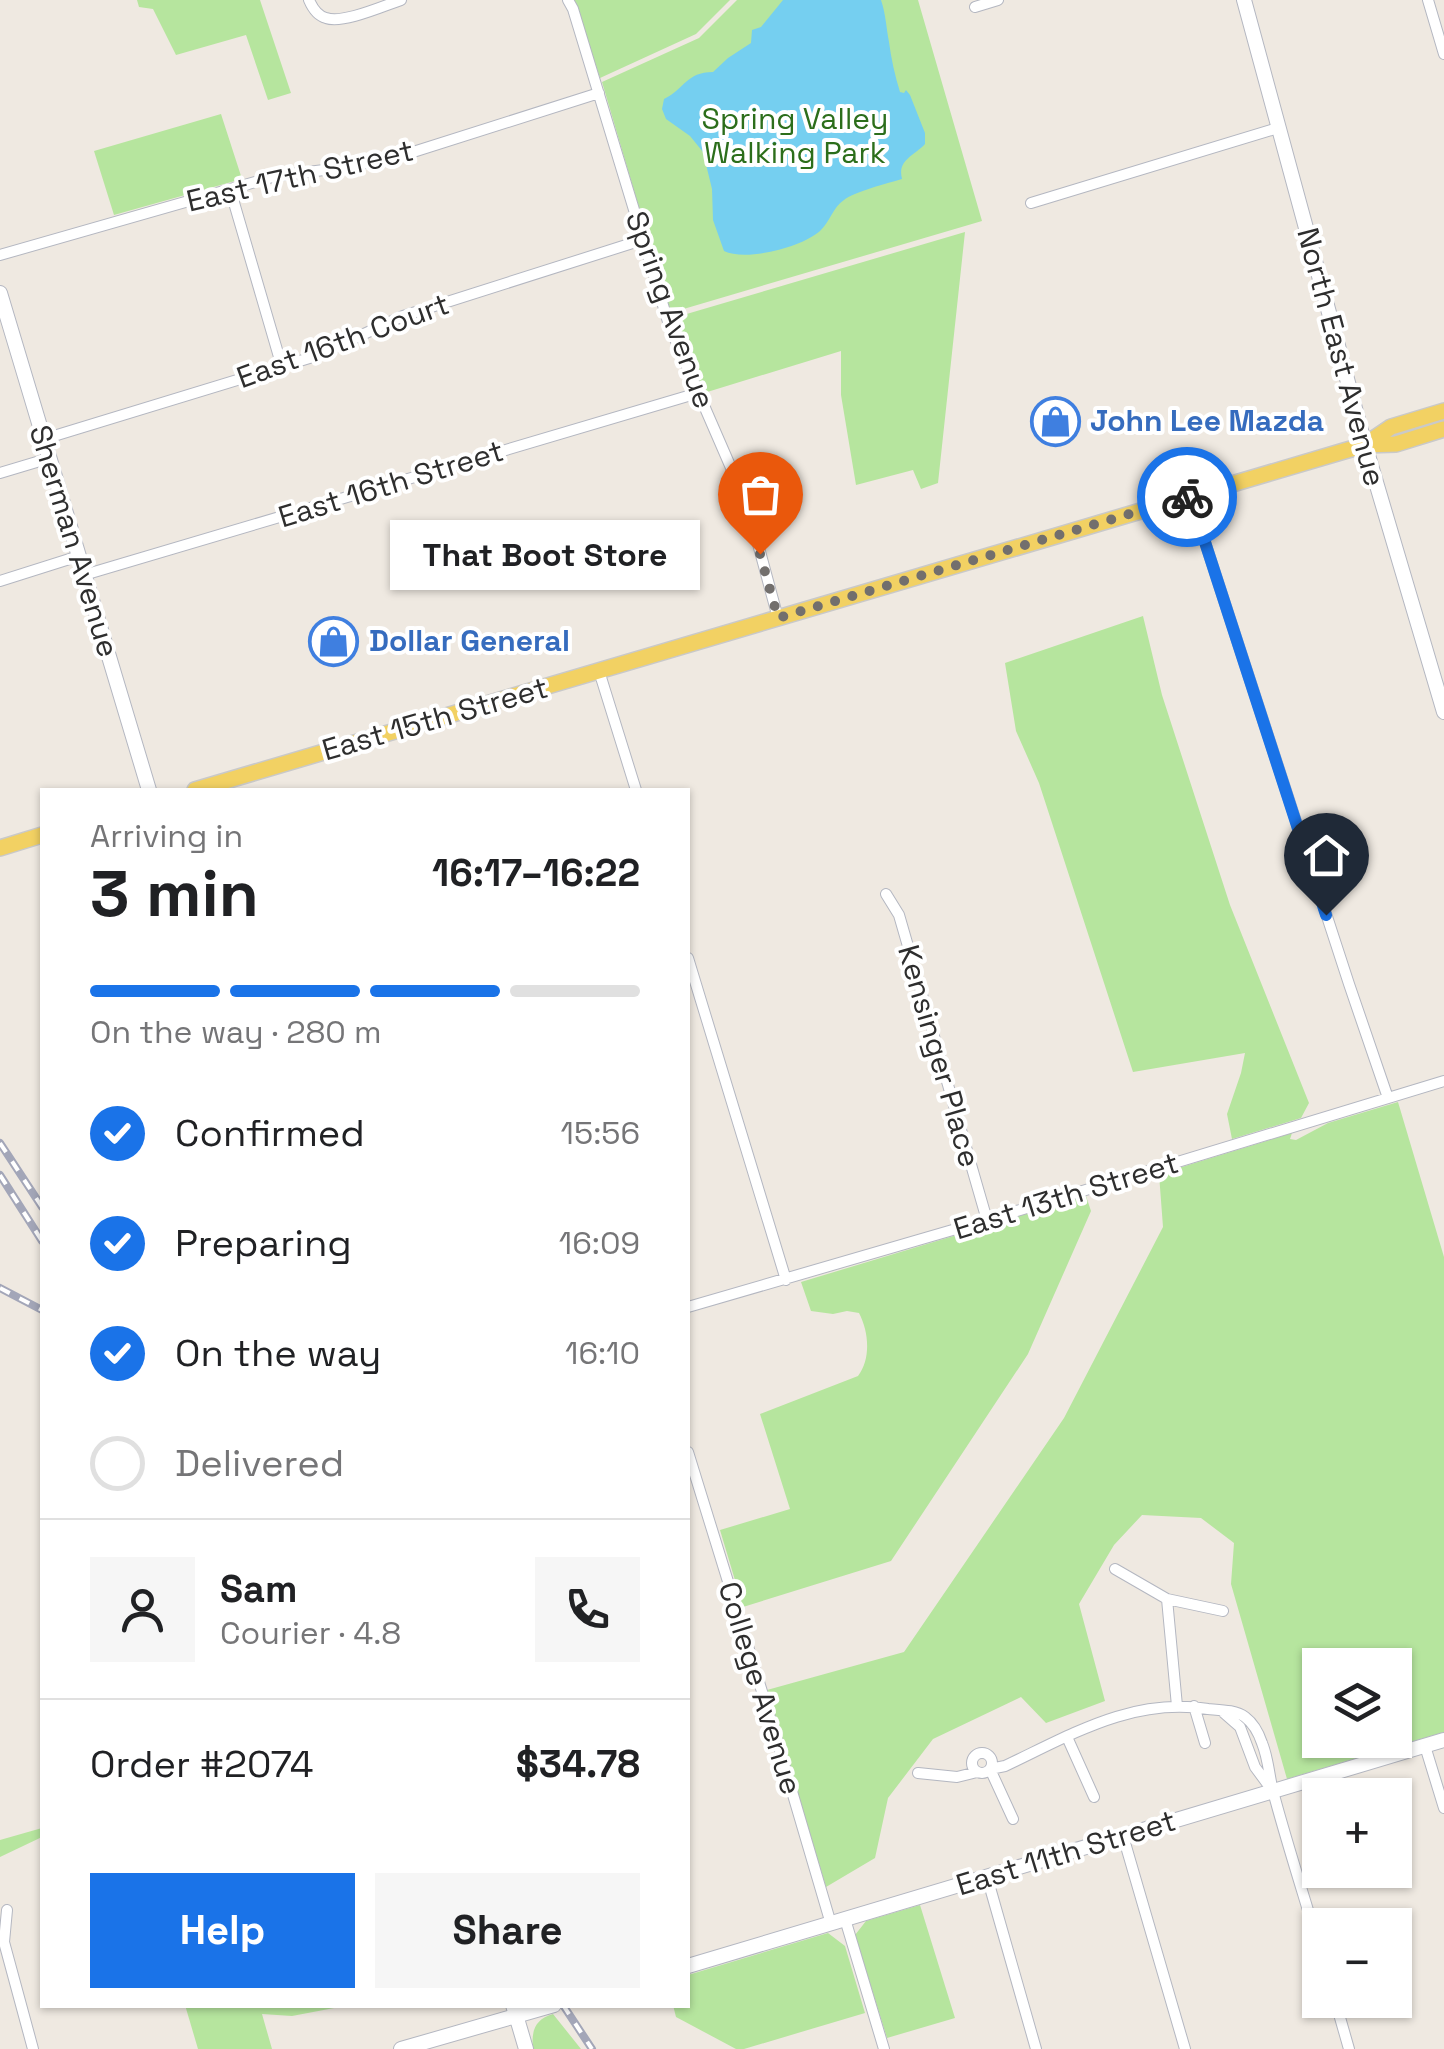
<!DOCTYPE html>
<meta charset="utf-8">
<style>
body{margin:0;font-family:"Space Grotesk",sans-serif;background:#f6f6f6;color:#202124;height:100vh;display:flex;flex-direction:column;font-size:38px;white-space:nowrap}
*{box-sizing:border-box;margin:0}
p{font-size:32px;color:#757577}
.icon{flex:none;width:55px;height:55px;fill:none;stroke:currentColor;stroke-width:2;stroke-linecap:round;stroke-linejoin:round}
.map{position:relative;flex:1;overflow:hidden}
.panel{position:absolute;left:40px;top:788px;width:650px;height:1220px;display:flex;flex-direction:column;background:#fff;border-radius:0px;box-shadow:0 2px 8px #0004}
.panel>*{flex:none}
.tools{position:absolute;left:1302px;top:1648px;display:grid;gap:20px}
.tools a{display:grid;place-items:center;width:110px;height:110px;border-radius:0px;background:#fff;box-shadow:0 2px 8px #0004;font-size:50px}
.pin{position:absolute;display:grid;place-items:center;width:85px;height:85px;color:#fff;margin:-102px -42px;border-radius:50% 50% 50% 0;rotate:-45deg;box-shadow:0 0 10px #0007}
.pin .icon{rotate:45deg}
.courier{position:absolute;display:grid;place-items:center;width:100px;height:100px;margin:-50px;border:8px solid #1a73e8;border-radius:50%;background:#fff;color:#222;box-shadow:0 2px 12px #0007}
.bubble{position:absolute;height:70px;border-radius:0px;background:#fff;box-shadow:0 2px 8px #0004;font-size:32px;font-weight:700;line-height:70px;text-align:center}
.head em{font-style:normal;font-weight:700}
.head div{display:flex;flex-direction:column-reverse}
.head{display:flex;align-items:center;justify-content:space-between;height:170px;padding:0 50px}
h1{font-size:65px;font-weight:700;line-height:75px}
.bar{display:grid;grid-template-columns:repeat(4,1fr);gap:15px 10px;align-content:center;height:120px;padding:0 50px}
.bar i{height:12px;border-radius:8px;background:#e0e0e0}
.bar .selected{background:#1a73e8}
.bar p{grid-column:span 4}
.line{display:flex;align-items:center;gap:25px;padding:0 50px;border-top:2px solid #e0e0e0}
.line div{flex:1}
.round{display:grid;place-items:center;flex:none;width:105px;height:105px;border-radius:0px;background:#f6f6f6}
ol{padding:0 50px;list-style:none}
li{display:flex;align-items:center;gap:30px;height:110px}
li p{margin-inline-start:auto}
li .icon{padding:10px;border-radius:50%;background:#1a73e8;color:#fff;stroke-width:4}
li:last-child{color:#757577}
li i{width:55px;height:55px;border:5px solid #e0e0e0;border-radius:50%}
.primary-button{display:flex;gap:20px;margin-top:auto;padding:20px 50px}
.primary-button a{flex:1;height:115px;border-radius:0px;background:#1a73e8;color:#fff;font-size:40px;font-weight:700;line-height:115px;text-align:center}
.primary-button a+a{background:#f6f6f6;color:#202124}
.map>svg:first-child{display:block}
.green{fill:#b6e59e;fill-rule:evenodd}
.water{fill:#75cff0}
.lines{fill:none;stroke-linecap:round;stroke-linejoin:round}
.street-casing{stroke:#b4b7c1;stroke-width:12}
.secondary-casing{stroke:#b4b7c1;stroke-width:16}
.primary-casing{stroke:#c9c9c9;stroke-width:18}
.street{stroke:#fff;stroke-width:10}
.secondary{stroke:#fff;stroke-width:14}
.primary{stroke:#f2d163;stroke-width:15}
.rail-casing{stroke:#a3a6b8;stroke-width:8}
.rail{stroke:#fff;stroke-width:4;stroke-dasharray:11;stroke-linecap:butt}
.done{stroke:#726f6d;stroke-width:10;stroke-dasharray:0 18}
.route{stroke:#1a73e8;stroke-width:12}
.labels{text-anchor:middle;stroke-width:8;stroke-linejoin:round;paint-order:stroke}
.park-label{font-size:30px;fill:#2c6e1b;stroke:#fff}
.street-label{font-size:30px;fill:#2e2e2e;stroke:#fff}
.shop-label{font-size:30px;font-weight:bold;fill:#366cbe;stroke:#fff;text-anchor:start}
</style>
<div class="map">
<svg width="1444" height="2049" viewBox="0 0 1444 2049">
<rect width="100%" height="100%" fill="#efe9e1"/>
<path class="green" d="M137 0H260L291 93 268 100 246 35 176 55 153 9 139 7Z
M574 0H730L696 34 600 78Z
M737 0H918L982 221 670 313 602 82 699 38Z
M221 114 242 179 114 215 94 151Z
M965 232 938 483 921 489 913 470 856 485 841 395V351L704 393 673 318Z
M1143 616 1162 695 1230 905 1309 1103 1301 1118 1232 1139 1227 1114 1241 1073 1245 1053 1133 1072 1039 783 1016 731 1005 663Z
M1398 1102 1444 1257V1732L1287 1779 1231 1584 1234 1543 1201 1518 1142 1515 1114 1545 1079 1604 1105 1701 1046 1723 1021 1697 933 1739 888 1798 875 1858 826 1887 767 1690 904 1652 1064 1418 1163 1227 1159 1174 1292 1133 1290 1139 1296 1140 1328 1123ZM1320 1665H1395V1740H1320Z
M1086 1196 1091 1211 1028 1354 891 1561 743 1607 720 1530 790 1509 760 1414 858 1376C871 1359 869 1332 859 1313L847 1311 833 1314 811 1311 801 1282Z
M42 1828V1837L0 1857V1840Z
M920 1905 955 2018 887 2038 855 1935 866 1921Z
M828 1933 845 1946 865 2013 744 2049H736L676 2017 673 2005H688V1975Z
M185 2005H350L292 2016 262 2014 272 2049H198Z
M553 2014 581 2049H533C531 2031 535 2019 553 2014Z"/>
<path class="water" d="M783 0H881C886 15 886 27 889 42 891 58 895 76 900 92L904 93 906 90 910 95 925 133V144C914 156 897 160 902 179 889 183 853 192 844 200 833 207 830 222 820 231 802 247 746 262 724 251L713 220 712 189 703 152 690 136 666 119 662 109 664 99C685 89 686 72 713 72L728 58 751 43 752 30 761 27Z"/>
<g class="lines">
<defs>
<path id="street" d="M309 0C312 7 318 16 326 18 343 24 383 6 401 0
M568 0 573 9 669 325 735 477 758 544 778 618
M1428 0 1444 54
M975 7 998 0
M230 189 282 367
M1031 203 1278 128
M0 255 276 176 348 167 410 153 599 93
M44 439 316 356 403 316 642 240
M0 473 50 458
M1190 496 1349 984 1388 1098
M84 575 698 393
M0 581 79 556
M599 671 636 790
M886 894 899 915 987 1220
M688 958 786 1280
M688 1307 987 1220 1444 1081
M688 1452 776 1737 831 1924
M1115 1569 1167 1599
M1177 1706 1167 1599 1223 1611
M1194 1706 1205 1743
M1224 1713 1240 1727 1255 1767 1269 1786
M1067 1737 1094 1797
M1425 1746 1444 1808
M972 1763a10 10 0 1 1 20 0a10 10 0 1 1-20 0Z
M918 1773 957 1777 977 1772
M1013 1819 990 1769 1005 1766C1071 1735 1132 1697 1208 1709 1220 1710 1236 1710 1245 1717 1253 1723 1259 1734 1262 1743 1269 1760 1269 1778 1274 1795 1288 1847 1305 1899 1320 1950
M1123 1836 1185 2049
M987 1877 1036 2049
M7 1910 4 1942 33 2049
M845 1919 884 2049
M1335 2000 1349 2049"/>
<path id="secondary" d="M1244 0 1365 445 1444 712
M0 293 149 790
M688 1966 1444 1740
M513 2005 526 2049
M401 2049 554 2005"/>
<path id="primary" d="M1366 444 1391 427 1444 411
M195 790 1344 451 1365 445 1396 444 1444 429
M0 848 42 835"/>
</defs>
<use href="#street" class="street-casing"/>
<use href="#secondary" class="secondary-casing"/>
<use href="#primary" class="primary-casing"/>
<use href="#street" class="street"/>
<use href="#secondary" class="secondary"/>
<use href="#primary" class="primary"/>
<defs>
<path id="rail" d="M0 1143 42 1207
M0 1175 42 1241
M0 1288 42 1310
M563 2005 592 2049"/>
</defs>
<use href="#rail" class="rail-casing"/>
<use href="#rail" class="rail"/>
</g>
<g class="lines">
<path class="done" d="M760 554 778 618 1187 497"/>
<path class="route" d="M1187 497 1190 496 1326 915"/>
</g>
<defs>
<symbol id="shop-ring" viewBox="-11 -11 22 22"><circle r="9.5" fill="#fff" stroke="#3f7fe0" stroke-width="1.5"/><path d="M-5-2.5h2.3a2.7 3.5 0 0 1 5.4 0H5L5.5 6h-11ZM-1.5-2.5h3a1.5 2.3 0 0 0-3 0Z" fill="#3f7fe0"/></symbol>
</defs>
<g fill-rule="evenodd">
<use href="#shop-ring" x="1028" y="394" width="55" height="55"/>
<use href="#shop-ring" x="306" y="614" width="55" height="55"/>
</g>
<g class="labels">
<g class="park-label">
<text x="795" y="129">Spring Valley<tspan x="795" dy="34">Walking Park</tspan></text>
</g>
<g class="street-label">
<text transform="translate(300 176) rotate(-13)" y="10">East 17th Street</text>
<text transform="translate(670 310) rotate(70)" y="10">Spring Avenue</text>
<text transform="translate(343 341) rotate(-20)" y="10">East 16th Court</text>
<text transform="translate(1341 357) rotate(75)" y="10">North East Avenue</text>
<text transform="translate(391 484) rotate(-17)" y="10">East 16th Street</text>
<text transform="translate(74 541) rotate(73)" y="10">Sherman Avenue</text>
<text transform="translate(435 719) rotate(-16)" y="10">East 15th Street</text>
<text transform="translate(939 1056) rotate(74)" y="10">Kensinger Place</text>
<text transform="translate(1066 1196) rotate(-17)" y="10">East 13th Street</text>
<text transform="translate(760 1688) rotate(73)" y="10">College Avenue</text>
<text transform="translate(1066 1853) rotate(-17)" y="10">East 11th Street</text>
</g>
<g class="shop-label">
<text x="1090" y="431">John Lee Mazda</text>
<text x="369" y="651">Dollar General</text>
</g>
</g>
</svg>
<div class="tools">
<a><svg class="icon" aria-label="layers" viewBox="0 0 24 24"><path d="M12 4l9 5-9 5-9-5zM3 14l9 5 9-5"/></svg></a>
<a>+</a>
<a>−</a>
</div>
<div class="pin" style="left:760px;top:554px;background:#ea580c"><svg class="icon" aria-label="bag" viewBox="0 0 24 24"><path d="M5 8h14l-1 12H6zM9 8a3 3 0 0 1 6 0"/></svg></div>
<div class="pin" style="left:1326px;top:915px;background:#1f2937"><svg class="icon" aria-label="home" viewBox="0 0 24 24"><path d="M3 11l9-7 9 7M6 9v11h12V9"/></svg></div>
<div class="courier" style="left:1187px;top:497px"><svg class="icon" aria-label="bike" viewBox="0 0 24 24"><circle cx="6" cy="16" r="4"/><circle cx="18" cy="16" r="4"/><path d="M6 16l4-8h5l3 8M10 8l3 8H6M13 5h3"/></svg></div>
<div class="bubble" style="left:390px;top:520px;width:310px">That Boot Store</div>
<section class="panel">
<div class="head"><div><h1>3 min</h1><p>Arriving in</p></div><em>16:17–16:22</em></div>
<div class="bar"><i class="selected"></i><i class="selected"></i><i class="selected"></i><i></i><p>On the way · 280 m</p></div>
<ol>
<li><svg class="icon" aria-label="check" viewBox="0 0 24 24"><path d="M5 12l5 5 9-10"/></svg>Confirmed<p>15:56</p></li>
<li><svg class="icon" aria-label="check" viewBox="0 0 24 24"><path d="M5 12l5 5 9-10"/></svg>Preparing<p>16:09</p></li>
<li><svg class="icon" aria-label="check" viewBox="0 0 24 24"><path d="M5 12l5 5 9-10"/></svg>On the way<p>16:10</p></li>
<li><i></i>Delivered</li>
</ol>
<div class="line" style="height:180px"><a class="round"><svg class="icon" aria-label="person" viewBox="0 0 24 24"><circle cx="12" cy="8" r="4"/><path d="M4 21q1-7 8-7t8 7"/></svg></a><div><b>Sam</b><p>Courier · 4.8</p></div><a class="round"><svg class="icon" aria-label="phone" viewBox="0 0 24 24"><path d="M5 4h4l2 5-3 2q2 4 5 5l2-3 5 2v4C11 20 4 13 5 4z"/></svg></a></div>
<div class="line" style="height:130px"><div>Order #2074</div><b>$34.78</b></div>
<div class="primary-button"><a>Help</a><a>Share</a></div>
</section>
</div>
